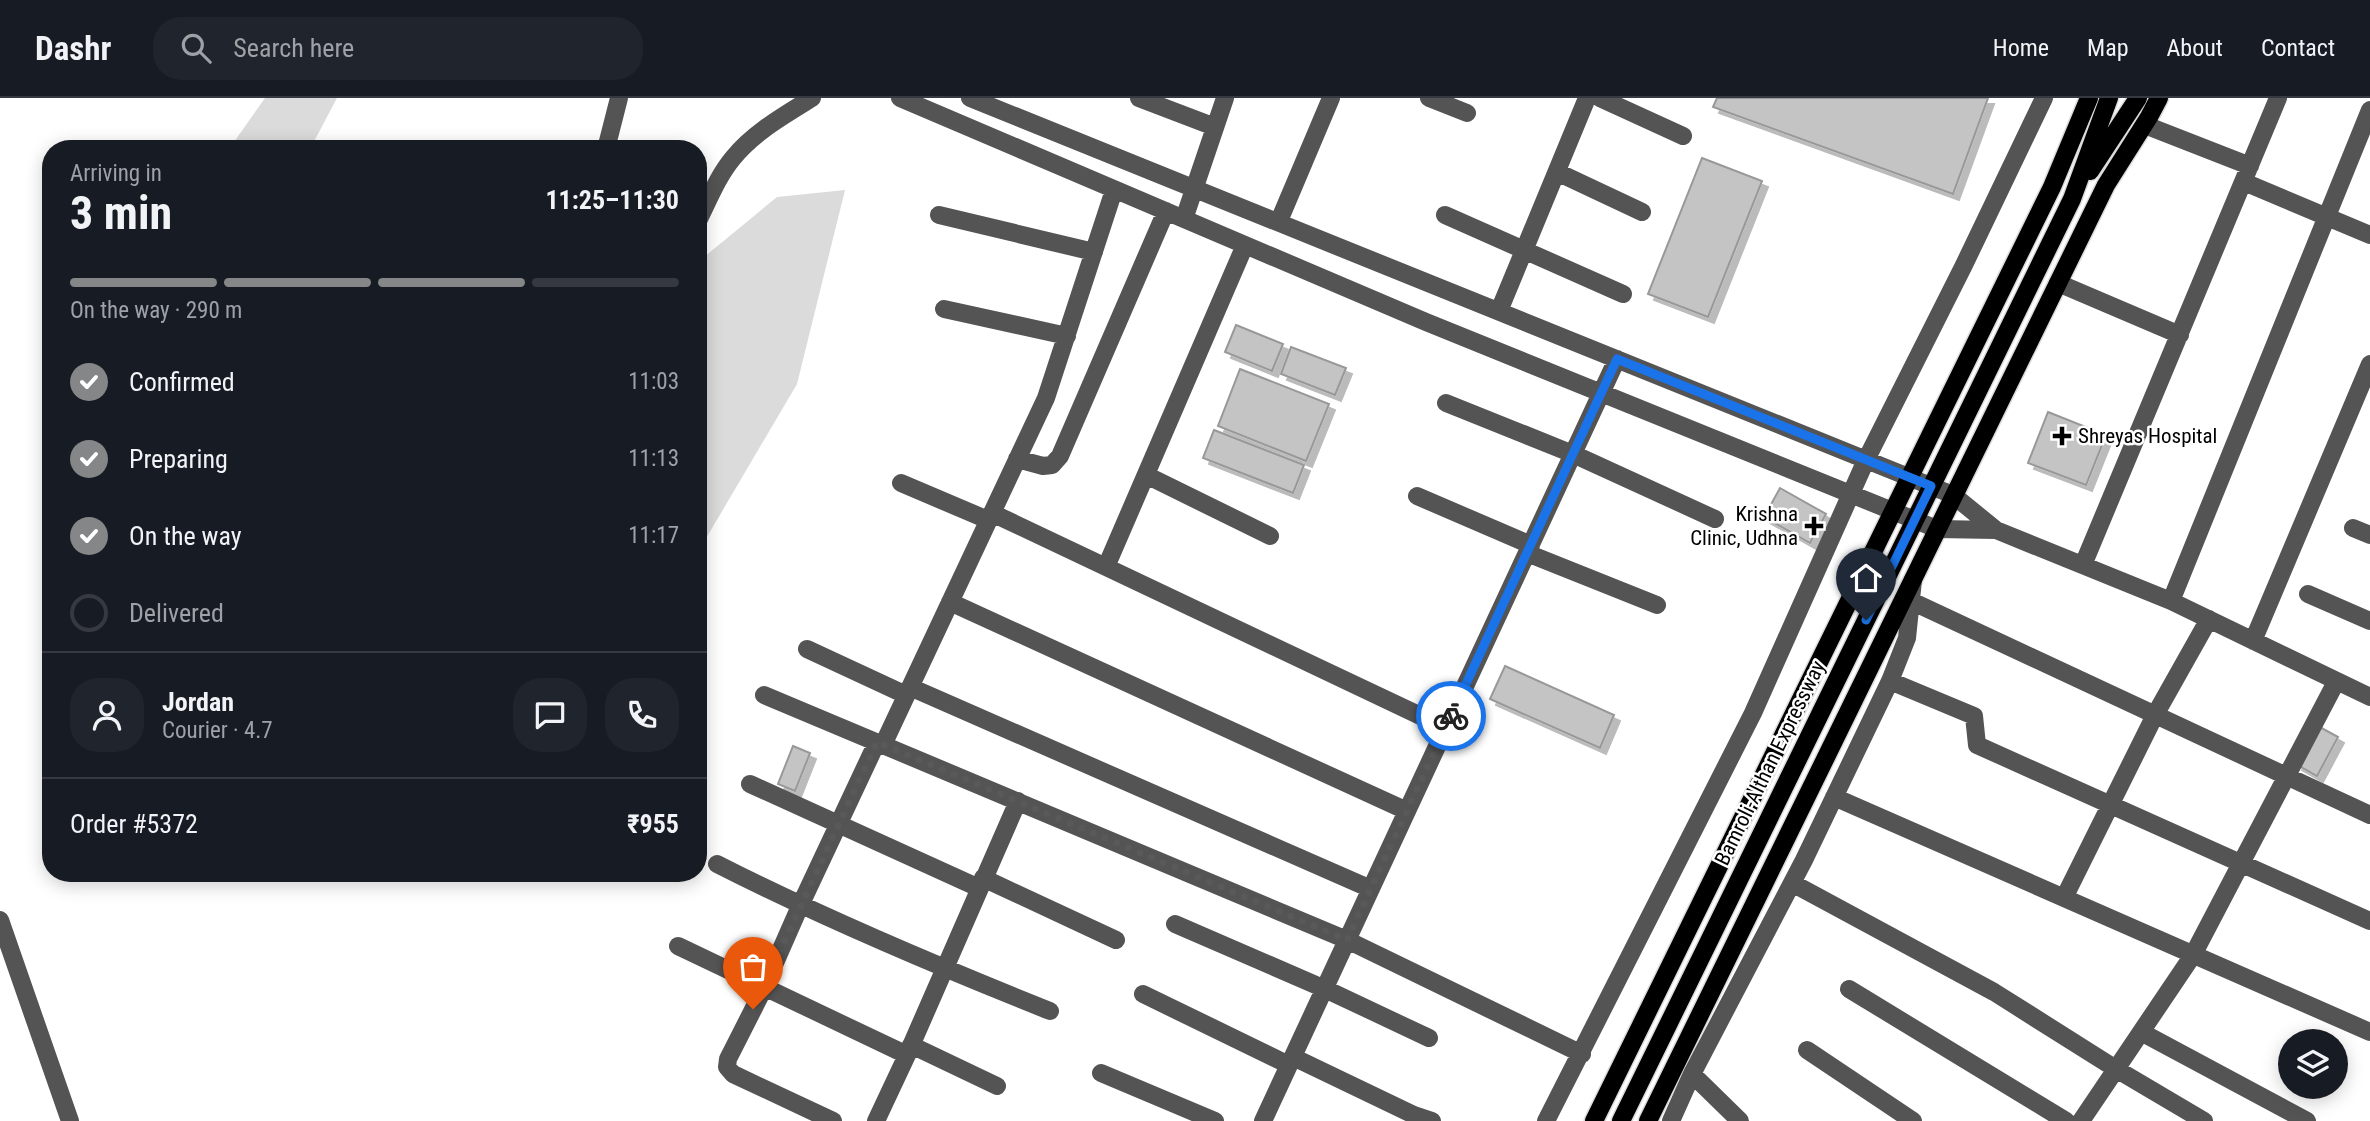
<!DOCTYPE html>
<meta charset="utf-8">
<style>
body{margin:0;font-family:"Roboto Condensed",sans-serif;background:#20242c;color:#f1f3f6;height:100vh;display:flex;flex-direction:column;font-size:26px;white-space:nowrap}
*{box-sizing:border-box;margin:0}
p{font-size:23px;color:#9ea1a6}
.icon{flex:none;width:38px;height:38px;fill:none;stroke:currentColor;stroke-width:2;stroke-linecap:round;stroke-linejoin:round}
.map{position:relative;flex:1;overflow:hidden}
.side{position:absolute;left:42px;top:42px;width:665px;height:742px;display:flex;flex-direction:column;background:#171b24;border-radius:28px;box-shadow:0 4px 18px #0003}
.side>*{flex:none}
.fabs{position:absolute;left:2278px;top:931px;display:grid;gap:14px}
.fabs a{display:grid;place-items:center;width:70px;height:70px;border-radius:50%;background:#171b24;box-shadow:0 4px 18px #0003;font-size:35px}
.pin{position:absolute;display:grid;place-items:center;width:60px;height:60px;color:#fff;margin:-72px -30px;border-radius:50% 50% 50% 0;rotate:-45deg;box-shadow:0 0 7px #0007}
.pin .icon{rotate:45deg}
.courier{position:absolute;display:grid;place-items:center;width:70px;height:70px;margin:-35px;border:5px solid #1a73e8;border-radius:50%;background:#fff;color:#222;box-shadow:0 2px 9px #0007}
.head em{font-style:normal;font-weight:700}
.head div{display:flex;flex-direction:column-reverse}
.head{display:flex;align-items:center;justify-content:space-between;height:119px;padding:0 28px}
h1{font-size:46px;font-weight:700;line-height:52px}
.bar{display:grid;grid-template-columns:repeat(4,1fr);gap:10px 7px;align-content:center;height:84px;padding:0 28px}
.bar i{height:9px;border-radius:5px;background:#363941}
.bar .selected{background:#858687}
.bar p{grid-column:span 4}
.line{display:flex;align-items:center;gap:18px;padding:0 28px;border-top:2px solid #363941}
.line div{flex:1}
.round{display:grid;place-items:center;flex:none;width:74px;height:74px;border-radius:28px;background:#20242c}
ol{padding:0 28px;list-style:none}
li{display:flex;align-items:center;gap:21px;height:77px}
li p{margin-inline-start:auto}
li .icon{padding:7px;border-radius:50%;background:#858687;color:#fff;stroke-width:4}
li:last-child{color:#9ea1a6}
li i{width:38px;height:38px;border:4px solid #363941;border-radius:50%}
header{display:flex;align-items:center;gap:42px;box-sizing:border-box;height:98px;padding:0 35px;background:#171b24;border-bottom:2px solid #363941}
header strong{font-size:33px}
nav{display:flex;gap:38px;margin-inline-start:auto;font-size:24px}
.search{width:490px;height:63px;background:#20242c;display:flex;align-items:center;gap:18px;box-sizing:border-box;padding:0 24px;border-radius:28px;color:#9ea1a6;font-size:26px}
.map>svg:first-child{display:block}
.green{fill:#dbdbdb}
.building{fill:#c4c4c4;stroke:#989898;stroke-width:2;filter:url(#shadow)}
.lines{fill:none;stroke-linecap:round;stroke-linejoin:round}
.major-casing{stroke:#dbdbdb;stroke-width:21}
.minor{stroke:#545454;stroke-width:18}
.major{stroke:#000;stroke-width:18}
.done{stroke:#595959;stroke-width:7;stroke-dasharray:0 12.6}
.route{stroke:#1a73e8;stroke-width:9}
.poi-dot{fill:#000;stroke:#fff;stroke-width:2.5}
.labels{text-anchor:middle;stroke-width:5;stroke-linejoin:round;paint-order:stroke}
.poi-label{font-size:21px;fill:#000;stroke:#fff;text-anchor:start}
.street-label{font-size:21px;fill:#000;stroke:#fff}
</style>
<header>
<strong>Dashr</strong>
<div class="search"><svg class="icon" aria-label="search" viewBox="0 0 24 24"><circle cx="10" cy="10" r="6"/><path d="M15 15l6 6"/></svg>Search here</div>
<nav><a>Home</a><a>Map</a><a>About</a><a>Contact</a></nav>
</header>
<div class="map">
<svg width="2370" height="1023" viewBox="0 0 2370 1023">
<defs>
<filter id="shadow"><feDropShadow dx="6" dy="6" stdDeviation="0" flood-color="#0004"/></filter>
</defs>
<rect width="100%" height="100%" fill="#fff"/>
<path class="green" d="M265 0H337L310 51H229Z
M845 92 797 286 708 437 698 449V164L777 99Z"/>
<path class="building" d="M1717 0H1988L1953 96 1713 9Z
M1702 60 1762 83 1708 219 1648 196Z
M1236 227 1283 246 1272 273 1225 254Z
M1291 249 1346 270 1335 297 1281 276Z
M1240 271 1329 306 1306 363 1218 328Z
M2048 314 2106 337 2086 387 2028 365Z
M1214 332 1304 367 1293 395 1203 360Z
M1780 390 1826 416 1810 445 1764 419Z
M1505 568 1614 617 1600 650 1490 601Z
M2316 627 2338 639 2317 678 2296 666Z
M793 648 810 655 795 693 778 686Z"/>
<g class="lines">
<defs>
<path id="major" d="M2090 73 2138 0
M1594 1023 2052 89 2089 0
M1621 1023 2072 101 2109 0
M1648 1023 2106 87 2149 19 2159 0"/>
</defs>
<use href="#major" class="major-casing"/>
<path class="minor" d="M900 0 1426 224 1937 431 1996 432
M970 0 1953 397 1996 432 2171 503 2370 599
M1139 0 1215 29
M1429 0 1467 15
M1600 0 1683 38
M2145 27 2250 68
M606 51 619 0
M1557 74 1642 114
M2244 84 2370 137
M939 117 1094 154
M1445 117 1623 196
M1184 121 1225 0
M698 123C709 101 718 78 733 60 754 34 785 17 812 0
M1279 123 1331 0
M2058 185 2180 237
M944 211 1067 238
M1499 213 1587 0
M1446 305 1573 356 1715 421
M1017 361 1043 368 1052 367 1060 358 1166 113
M1146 377 1270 438
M901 385 988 422
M1417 398 1531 447
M992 415 1446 630
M2353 430 2370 437
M1527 455 1657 507
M2083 467 2278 0
M1106 469 1245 147
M2308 496 2370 523
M1911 503 2370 717
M2171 503 2370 12
M950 504 1407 713
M2253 543 2370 266
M807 551 906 597
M1890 583 1974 618 1977 647 2370 823
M910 589 1371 791
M764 597 1347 842 1582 956
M883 647 1046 300 1114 92
M750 686 979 790
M1834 699 2370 934
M717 766C825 821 937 868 1050 913
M983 780 1116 842
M1792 785 1994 894 2116 971 2204 1023
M2064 800 2155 617 2209 521
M0 822 70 1023
M1175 826 1325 891 1429 940
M678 848 907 957
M1849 891 2066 1023
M1143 896 1289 967
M2141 934 2307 1023
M911 947 997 988
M1807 952 1913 1023
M1293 959 1414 1017 1432 1023
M1101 975 1215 1023
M1692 976 1740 1023
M833 1023 733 976 727 969 728 961 764 890 800 808 877 644
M876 1023 907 957 1018 703
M1263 1023 1617 261
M1546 1023 1753 615 1866 362 1964 167 2044 0
M1671 1023 1692 976 1804 762 1890 583 1907 540 1913 482
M2081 1023 2193 857 2336 584"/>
<use href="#major" class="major"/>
</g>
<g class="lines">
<path class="done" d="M753 911 877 644 1347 842 1451 618"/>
<path class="route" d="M1451 618 1617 261 1931 388 1866 522"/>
</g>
<g class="poi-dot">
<path d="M2058.5 327.5h7v7h7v7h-7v7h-7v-7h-7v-7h7z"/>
<path d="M1810.5 417.5h7v7h7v7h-7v7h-7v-7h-7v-7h7z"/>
</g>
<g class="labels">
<g class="poi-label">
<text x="2078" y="345">Shreyas Hospital</text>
<text x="1798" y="423" text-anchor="end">Krishna<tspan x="1798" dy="24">Clinic, Udhna</tspan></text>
</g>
<g class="street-label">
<text transform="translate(1770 665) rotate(-64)" y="7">Bamroli-Althan Expressway</text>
</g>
</g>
</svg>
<div class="fabs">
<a><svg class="icon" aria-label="layers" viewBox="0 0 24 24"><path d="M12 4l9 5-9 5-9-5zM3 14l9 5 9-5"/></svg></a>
</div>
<div class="pin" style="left:753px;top:911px;background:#ea580c"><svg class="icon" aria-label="bag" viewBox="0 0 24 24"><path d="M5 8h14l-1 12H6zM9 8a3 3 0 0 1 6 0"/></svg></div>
<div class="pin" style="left:1866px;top:522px;background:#1f2937"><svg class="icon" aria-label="home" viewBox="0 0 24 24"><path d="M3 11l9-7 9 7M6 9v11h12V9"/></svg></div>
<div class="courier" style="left:1451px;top:618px"><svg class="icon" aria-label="bike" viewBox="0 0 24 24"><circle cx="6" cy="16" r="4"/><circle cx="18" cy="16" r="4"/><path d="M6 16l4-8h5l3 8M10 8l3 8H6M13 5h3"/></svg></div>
<section class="side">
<div class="head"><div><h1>3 min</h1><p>Arriving in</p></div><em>11:25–11:30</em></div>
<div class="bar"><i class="selected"></i><i class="selected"></i><i class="selected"></i><i></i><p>On the way · 290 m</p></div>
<ol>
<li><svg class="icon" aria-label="check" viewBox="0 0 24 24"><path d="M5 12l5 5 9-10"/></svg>Confirmed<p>11:03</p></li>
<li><svg class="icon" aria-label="check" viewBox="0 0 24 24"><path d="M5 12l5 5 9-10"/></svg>Preparing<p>11:13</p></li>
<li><svg class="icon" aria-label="check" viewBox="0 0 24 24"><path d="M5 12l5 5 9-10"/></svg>On the way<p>11:17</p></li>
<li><i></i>Delivered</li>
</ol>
<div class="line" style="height:126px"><a class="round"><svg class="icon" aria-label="person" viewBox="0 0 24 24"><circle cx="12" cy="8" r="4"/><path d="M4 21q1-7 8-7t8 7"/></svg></a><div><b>Jordan</b><p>Courier · 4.7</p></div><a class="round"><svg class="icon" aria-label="chat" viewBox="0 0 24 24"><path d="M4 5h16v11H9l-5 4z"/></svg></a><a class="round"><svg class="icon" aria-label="phone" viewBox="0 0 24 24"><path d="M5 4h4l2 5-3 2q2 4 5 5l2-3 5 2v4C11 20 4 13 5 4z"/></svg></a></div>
<div class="line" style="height:91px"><div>Order #5372</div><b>₹955</b></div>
</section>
</div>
